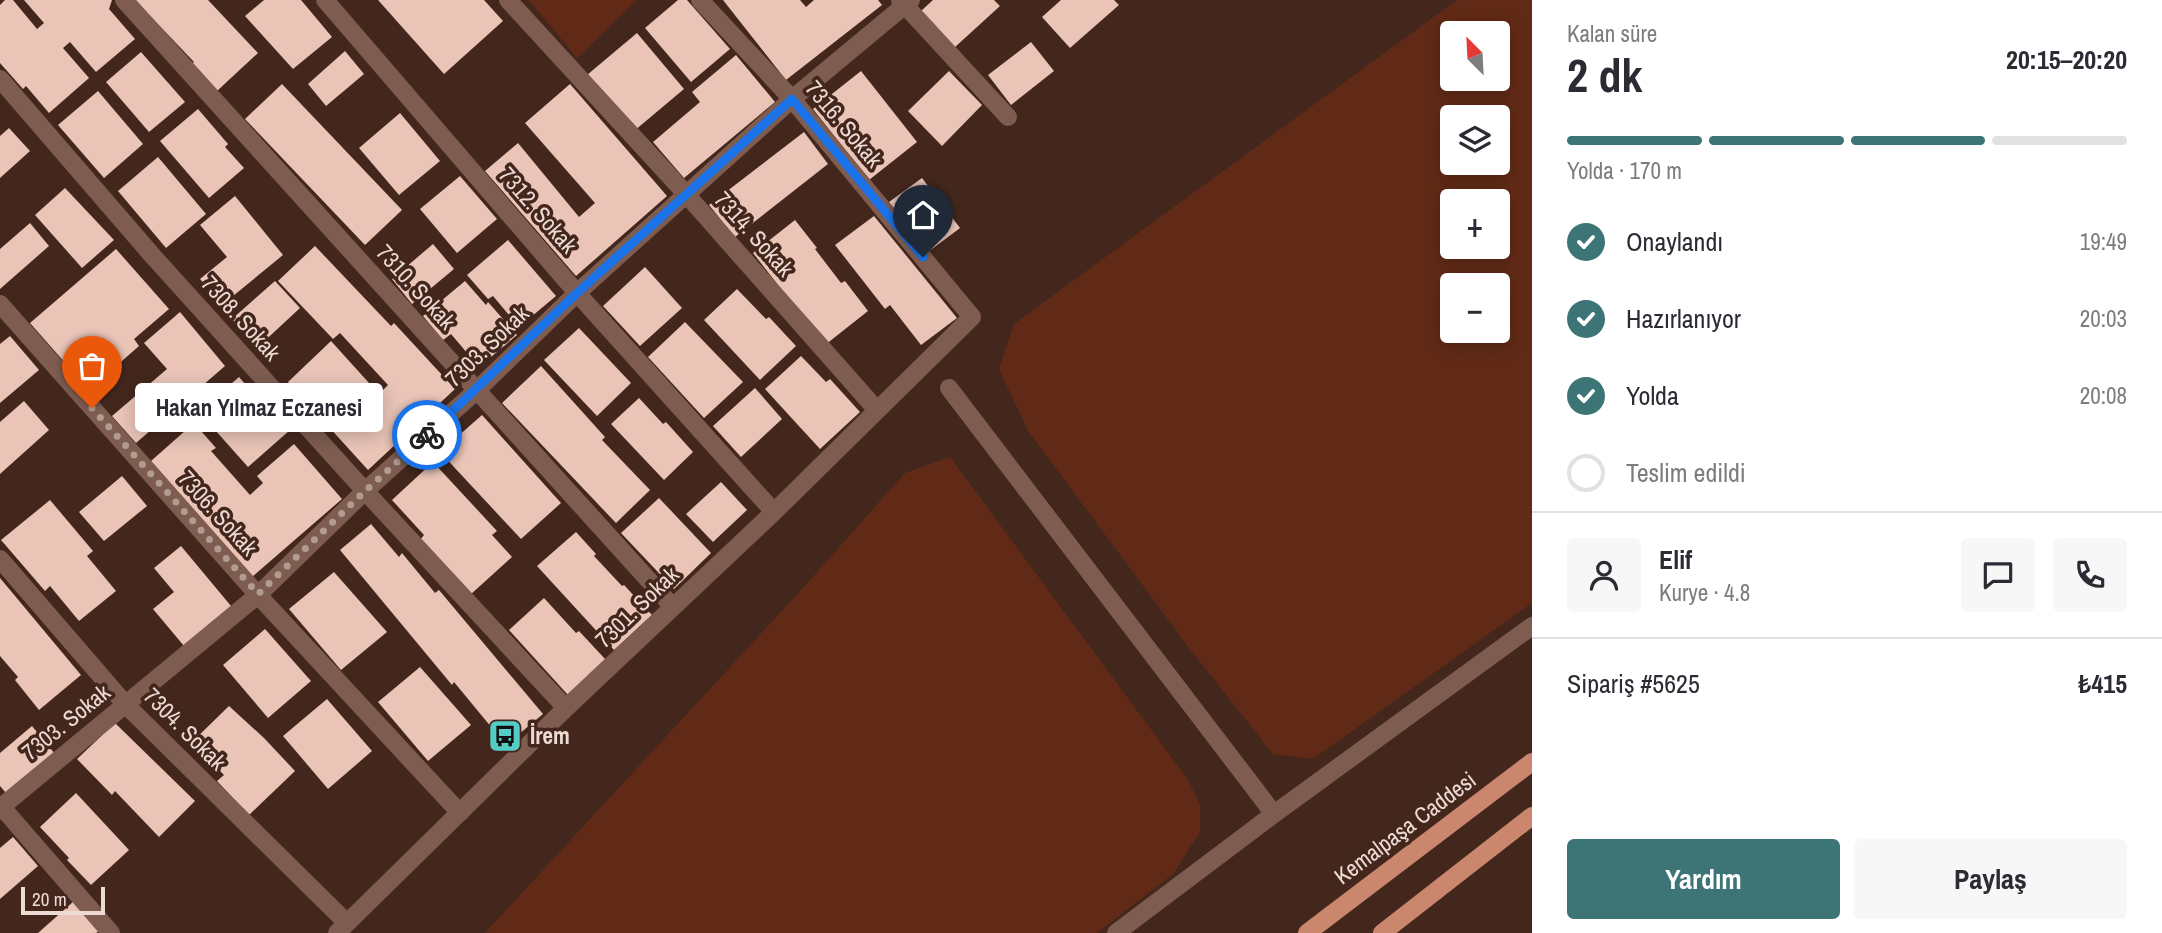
<!DOCTYPE html>
<html lang="tr">
<meta charset="utf-8">
<style>
body{margin:0;font-family:"Archivo Narrow",sans-serif;background:#f7f7f7;color:#2b2b33;height:100vh;display:flex;flex-direction:column;font-size:26px;white-space:nowrap}
*{box-sizing:border-box;margin:0}
p{font-size:23px;color:#7c7c81}
.icon{flex:none;width:38px;height:38px;fill:none;stroke:currentColor;stroke-width:2;stroke-linecap:round;stroke-linejoin:round}
.map{position:relative;flex:1;overflow:hidden}
.drawer{display:flex;flex-direction:column;background:#fff;width:630px}
.drawer>*{flex:none}
.needle{width:46px;rotate:336deg}
.tools{position:absolute;left:1440px;top:21px;display:grid;gap:14px}
.tools a{display:grid;place-items:center;width:70px;height:70px;border-radius:7px;background:#fff;box-shadow:0 4px 18px #0003;font-size:35px}
.scale{position:absolute;left:21px;bottom:18px;width:84px;box-sizing:border-box;padding-left:7px;border:4px solid #eddad3;border-top:0;font-size:19px;line-height:24px;white-space:nowrap;color:#eddad3;-webkit-text-stroke:5px #43271d;paint-order:stroke}
.pin{position:absolute;display:grid;place-items:center;width:60px;height:60px;color:#fff;margin:-72px -30px;border-radius:50% 50% 50% 0;rotate:-45deg;box-shadow:0 0 7px #0007}
.pin .icon{rotate:45deg}
.courier{position:absolute;display:grid;place-items:center;width:70px;height:70px;margin:-35px;border:5px solid #1a73e8;border-radius:50%;background:#fff;color:#222;box-shadow:0 2px 9px #0007}
.bubble{position:absolute;height:49px;border-radius:7px;background:#fff;box-shadow:0 4px 18px #0003;font-size:23px;font-weight:700;line-height:49px;text-align:center}
.summary em{font-style:normal;font-weight:700}
.summary div{display:flex;flex-direction:column-reverse}
.summary{display:flex;align-items:center;justify-content:space-between;height:119px;padding:0 35px}
h1{font-size:46px;font-weight:700;line-height:52px}
.bar{display:grid;grid-template-columns:repeat(4,1fr);gap:10px 7px;align-content:center;height:84px;padding:0 35px}
.bar i{height:9px;border-radius:5px;background:#e1e1e2}
.bar .selected{background:#3d7475}
.bar p{grid-column:span 4}
.line{display:flex;align-items:center;gap:18px;padding:0 35px;border-top:2px solid #e1e1e2}
.line div{flex:1}
.round{display:grid;place-items:center;flex:none;width:74px;height:74px;border-radius:7px;background:#f7f7f7}
ol{padding:0 35px;list-style:none}
li{display:flex;align-items:center;gap:21px;height:77px}
li p{margin-inline-start:auto}
li .icon{padding:7px;border-radius:50%;background:#3d7475;color:#fff;stroke-width:4}
li:last-child{color:#7c7c81}
li i{width:38px;height:38px;border:4px solid #e1e1e2;border-radius:50%}
.button{display:flex;gap:14px;margin-top:auto;padding:14px 35px}
.button a{flex:1;height:80px;border-radius:7px;background:#3d7475;color:#fff;font-size:28px;font-weight:700;line-height:80px;text-align:center}
.button a+a{background:#f7f7f7;color:#2b2b33}
main{display:flex;flex:1;min-height:0}
.map>svg:first-child{display:block}
.green{fill:#612a16;fill-rule:evenodd}
.building{fill:#e9c4b7}
.lines{fill:none;stroke-linecap:round;stroke-linejoin:round}
.street{stroke:#7e5c50;stroke-width:18}
.primary{stroke:#cb866e;stroke-width:18}
.done{stroke:#b29b93;stroke-width:7;stroke-dasharray:0 12.6}
.route{stroke:#1a73e8;stroke-width:9}
.labels{text-anchor:middle;stroke-width:7;stroke-linejoin:round;paint-order:stroke}
.street-label{font-size:23px;fill:#eddad3;stroke:#43271d}
.poi-label{font-size:23px;font-weight:bold;fill:#eddad3;stroke:#43271d;text-anchor:start}
</style>
<main>
<div class="map">
<svg width="1532" height="933" viewBox="0 0 1532 933">
<rect width="100%" height="100%" fill="#43271d"/>
<path class="green" d="M529 0H637L577 58Z
M1457 0H1532V603L1313 759 1273 754 1193 653 1028 431 999 369 1014 324ZM1498 33V79H1452V33ZM1498 117V163H1452V117ZM1452 201H1498V247H1452ZM1452 285H1498V331H1452Z
M950 457 1189 781 1200 806V832L1173 874 1097 933H485L802 589 905 473Z"/>
<path class="building" d="M5 0H13L37 29 44 23 24 0H112L109 9 135 39 96 72 70 42 63 48 89 78 49 113 26 86 23 89 0 63V5Z
M135 0H208L258 53 217 91 191 64 194 62Z
M264 0H301L332 37 293 69 245 16Z
M378 0H484L503 21 444 74Z
M678 0H687L730 49 691 82 645 28Z
M723 0H800L806 7 814 0H878L882 5 786 80Z
M933 0H994L1000 6 954 48 921 11Z
M1061 0H1114L1119 5 1070 48 1042 17Z
M637 33 684 89 634 131 587 75Z
M1031 42 1054 71 1011 105 988 75Z
M345 51 364 74 326 106 308 84Z
M141 52 185 102 149 132 106 82Z
M736 55 775 102 684 178 653 142 700 102 692 92Z
M861 71 917 142 869 180 813 109Z
M949 71 982 105 942 146 908 111Z
M282 84 402 210 365 245 245 119Z
M570 84 667 196 576 276 485 171 518 143 579 217 595 203 525 123Z
M98 91 143 144 104 178 58 125Z
M198 109 228 144 225 147 244 168 209 198 160 141Z
M400 113 440 161 399 195 359 148Z
M9 128 30 151 0 178V136Z
M804 132 828 164 735 237 709 205Z
M158 157 206 214 166 248 118 191Z
M460 176 497 219 457 253 420 209Z
M922 178 960 228 928 252 889 202Z
M65 188 114 240 82 268 35 215Z
M235 196 283 255 222 305 200 279 227 257 200 225Z
M874 216 957 318 921 345 890 305 885 309 835 245Z
M795 220 817 248 815 249 841 283 845 281 868 311 825 345 753 253Z
M30 223 49 246 0 289V249Z
M508 240 556 296 519 327 493 296 488 299 467 275Z
M433 244 454 269 412 304 392 279Z
M315 246 391 326 394 323 455 389 368 470 288 382 331 341 379 394 388 385 340 333 333 339 278 281Z
M116 249 169 309 134 339 139 346 89 390 30 323Z
M645 267 682 308 640 346 603 306Z
M275 281 300 308 258 347 232 319Z
M465 281 486 305 488 302 517 335 479 367 451 334 443 340 423 316Z
M737 289 766 319 769 317 796 346 760 380 704 320Z
M180 312 225 366 136 443 112 416 167 369 144 343Z
M685 322 743 382 704 418 648 357Z
M579 328 631 383 597 416 544 360Z
M10 336 39 370 0 403V344Z
M801 356 826 382 830 379 860 412 820 449 765 389Z
M541 366 605 437 602 440 650 490 616 523 502 403Z
M239 377 260 401 263 399 290 430 248 467 199 412Z
M755 388 782 419 741 457 713 426Z
M639 398 663 424 666 422 693 452 664 480 611 424Z
M24 401 49 430 0 474V422Z
M482 415 561 503 521 539 440 452Z
M194 423 216 448 211 451 250 495 263 483 257 476 294 444 342 499 252 577 151 461Z
M433 462 497 531 492 535 512 557 470 595 420 540 424 535 392 500Z
M122 476 147 506 104 541 79 512Z
M721 482 747 510 713 542 686 514Z
M659 498 711 553 674 589 621 533Z
M50 500 93 551 87 556 116 591 79 621 50 586 45 591 1 540Z
M371 524 399 557 402 553 435 593 439 590 543 714 506 745 454 682 452 685 340 550Z
M576 532 596 554 594 556 622 586 624 585 652 615 614 650 537 566Z
M181 546 231 606 184 646 153 609 174 592 154 568Z
M334 572 387 632 341 670 289 609Z
M0 578 81 675 39 710 15 680 18 677 0 656Z
M544 598 576 633 579 631 606 660 568 695 509 630Z
M265 629 311 681 268 718 223 665Z
M420 667 471 725 428 761 378 702Z
M327 699 372 751 328 789 283 736Z
M229 706 264 738 295 771 249 815 217 781 224 775 192 742Z
M115 723 195 801 159 837 115 791 112 795 77 759Z
M32 726 55 754 7 794 0 786V753Z
M76 793 129 850 91 885 67 860 69 858 40 827Z
M13 837 38 866 0 899V848Z
M74 901 99 931 96 933H38Z"/>
<g class="lines">
<path class="street" d="M124 0 672 606
M325 0 577 293 774 512
M508 0 686 194 876 409
M900 0 1008 117
M0 79 151 254 365 491 566 708
M0 304 258 595 460 813
M949 388 1274 814
M0 559 126 705 347 923
M0 805 111 933
M0 808 258 595 365 491 477 390 577 293 792 99 911 0
M337 933 566 708 774 512 972 317 792 99 700 0
M1116 933 1274 814 1532 626"/>
<path class="primary" d="M1307 933 1532 762
M1382 933 1532 816"/>
</g>
<g class="lines">
<path class="done" d="M92 408 258 594 365 491 427 435"/>
<path class="route" d="M427 435 577 293 792 99 923 257"/>
</g>
<defs>
<symbol id="bus-square" viewBox="-11 -11 22 22"><rect x="-9" y="-9" width="18" height="18" rx="4" fill="#54cdc6" stroke="#43271d"/><path d="M-5-6H5V4H4V6H2V4H-2V6H-4V4H-5ZM-3.5-4V0h7V-4ZM-3.5 1.2v1.5H-2V1.2ZM2 1.2v1.5H3.5V1.2Z" fill="#111"/></symbol>
</defs>
<g fill-rule="evenodd">
<use href="#bus-square" x="486" y="717" width="38" height="38"/>
</g>
<g class="labels">
<g class="street-label">
<text transform="translate(844 124) rotate(50)" y="8">7316. Sokak</text>
<text transform="translate(538 210) rotate(49)" y="8">7312. Sokak</text>
<text transform="translate(754 234) rotate(48)" y="8">7314. Sokak</text>
<text transform="translate(416 287) rotate(48)" y="8">7310. Sokak</text>
<text transform="translate(241 318) rotate(48)" y="8">7308. Sokak</text>
<text transform="translate(487 346) rotate(-44)" y="8">7303. Sokak</text>
<text transform="translate(218 513) rotate(48)" y="8">7306. Sokak</text>
<text transform="translate(637 607) rotate(-44)" y="8">7301. Sokak</text>
<text transform="translate(66 722) rotate(-39)" y="8">7303. Sokak</text>
<text transform="translate(185 729) rotate(45)" y="8">7304. Sokak</text>
<text transform="translate(1405 828) rotate(-37)" y="8">Kemalpaşa Caddesi</text>
</g>
<g class="poi-label">
<text x="530" y="744">İrem</text>
</g>
</g>
</svg>
<div class="tools">
<a><svg class="needle" viewBox="-14 -14 28 28"><path d="M0-13l5 13h-10z" fill="#e53935"/><path d="M0 13l5-13h-10z" fill="#7c7c81"/></svg></a>
<a><svg class="icon" aria-label="layers" viewBox="0 0 24 24"><path d="M12 4l9 5-9 5-9-5zM3 14l9 5 9-5"/></svg></a>
<a>+</a>
<a>−</a>
</div>
<div class="scale">20 m</div>
<div class="pin" style="left:92px;top:408px;background:#ea580c"><svg class="icon" aria-label="bag" viewBox="0 0 24 24"><path d="M5 8h14l-1 12H6zM9 8a3 3 0 0 1 6 0"/></svg></div>
<div class="pin" style="left:923px;top:257px;background:#1f2937"><svg class="icon" aria-label="home" viewBox="0 0 24 24"><path d="M3 11l9-7 9 7M6 9v11h12V9"/></svg></div>
<div class="courier" style="left:427px;top:435px"><svg class="icon" aria-label="bike" viewBox="0 0 24 24"><circle cx="6" cy="16" r="4"/><circle cx="18" cy="16" r="4"/><path d="M6 16l4-8h5l3 8M10 8l3 8H6M13 5h3"/></svg></div>
<div class="bubble" style="left:135px;top:383px;width:248px">Hakan Yılmaz Eczanesi</div>
</div>
<section class="drawer">
<div class="summary"><div><h1>2 dk</h1><p>Kalan süre</p></div><em>20:15–20:20</em></div>
<div class="bar"><i class="selected"></i><i class="selected"></i><i class="selected"></i><i></i><p>Yolda · 170 m</p></div>
<ol>
<li><svg class="icon" aria-label="check" viewBox="0 0 24 24"><path d="M5 12l5 5 9-10"/></svg>Onaylandı<p>19:49</p></li>
<li><svg class="icon" aria-label="check" viewBox="0 0 24 24"><path d="M5 12l5 5 9-10"/></svg>Hazırlanıyor<p>20:03</p></li>
<li><svg class="icon" aria-label="check" viewBox="0 0 24 24"><path d="M5 12l5 5 9-10"/></svg>Yolda<p>20:08</p></li>
<li><i></i>Teslim edildi</li>
</ol>
<div class="line" style="height:126px"><a class="round"><svg class="icon" aria-label="person" viewBox="0 0 24 24"><circle cx="12" cy="8" r="4"/><path d="M4 21q1-7 8-7t8 7"/></svg></a><div><b>Elif</b><p>Kurye · 4.8</p></div><a class="round"><svg class="icon" aria-label="chat" viewBox="0 0 24 24"><path d="M4 5h16v11H9l-5 4z"/></svg></a><a class="round"><svg class="icon" aria-label="phone" viewBox="0 0 24 24"><path d="M5 4h4l2 5-3 2q2 4 5 5l2-3 5 2v4C11 20 4 13 5 4z"/></svg></a></div>
<div class="line" style="height:91px"><div>Sipariş #5625</div><b>₺415</b></div>
<div class="button"><a>Yardım</a><a>Paylaş</a></div>
</section>
</main>
